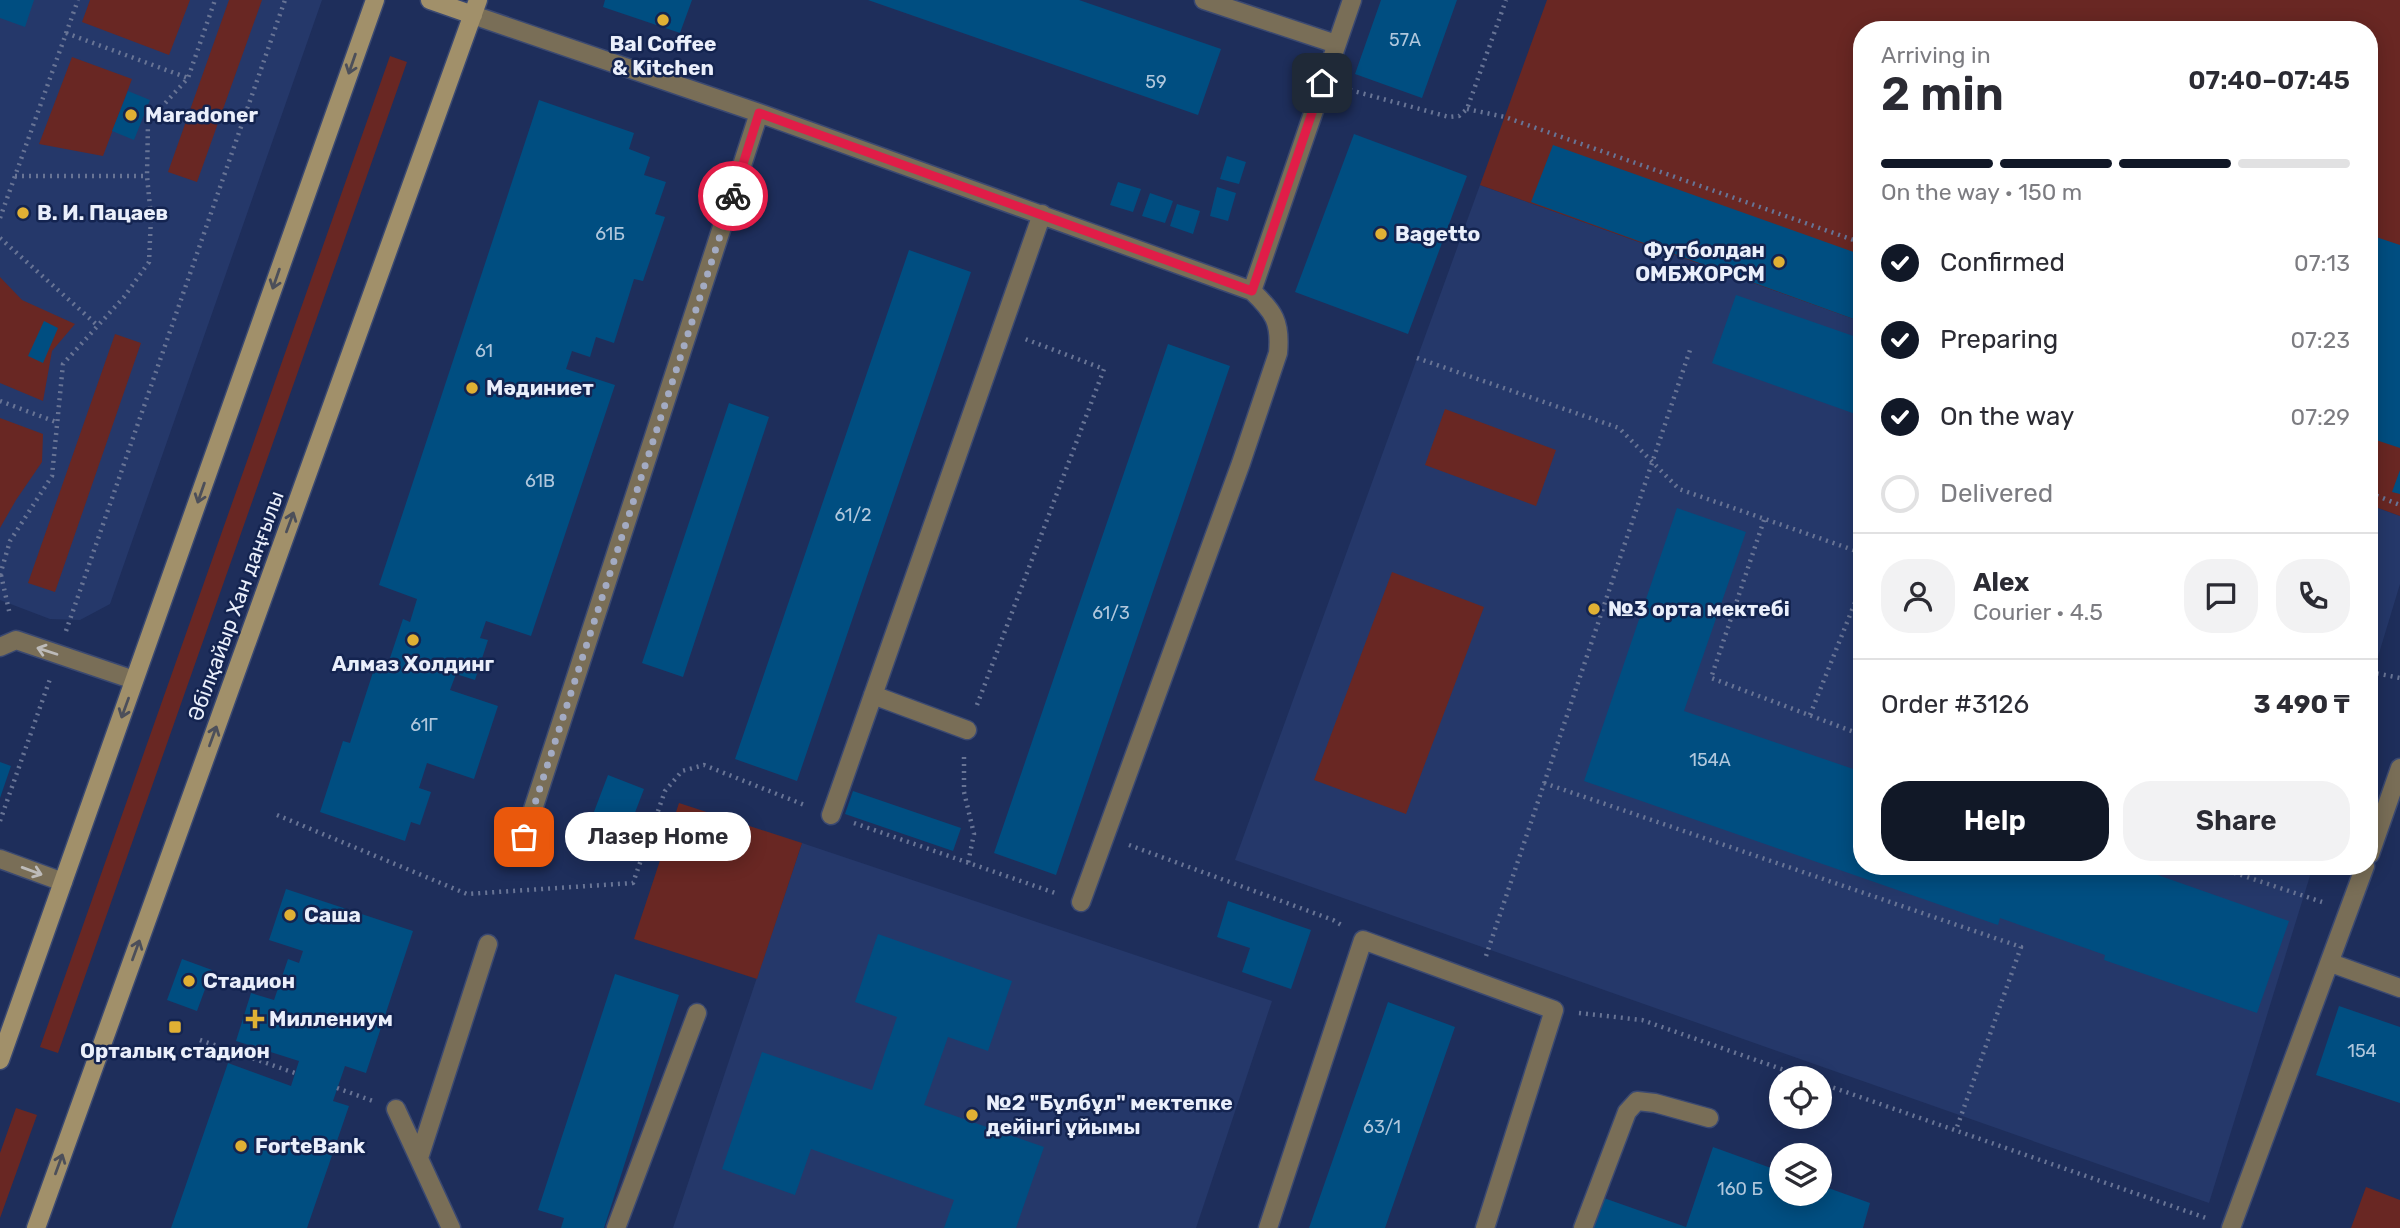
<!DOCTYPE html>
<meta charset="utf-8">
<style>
body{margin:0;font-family:Rubik,sans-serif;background:#f2f2f3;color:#2b2b33;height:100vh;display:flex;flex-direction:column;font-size:26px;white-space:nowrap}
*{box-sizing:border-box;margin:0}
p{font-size:23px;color:#7c7c81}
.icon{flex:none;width:38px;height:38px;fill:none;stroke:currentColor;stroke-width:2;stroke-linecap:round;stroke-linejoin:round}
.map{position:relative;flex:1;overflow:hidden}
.details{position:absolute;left:1853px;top:21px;width:525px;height:854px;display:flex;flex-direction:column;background:#fff;border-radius:28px;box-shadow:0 4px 18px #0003}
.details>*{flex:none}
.fabs{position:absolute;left:1769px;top:1066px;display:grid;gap:14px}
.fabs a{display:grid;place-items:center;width:63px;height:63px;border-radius:50%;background:#fff;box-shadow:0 4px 18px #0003;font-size:35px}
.pin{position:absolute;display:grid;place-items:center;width:60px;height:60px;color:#fff;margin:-30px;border-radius:14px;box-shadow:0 4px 10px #0006}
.courier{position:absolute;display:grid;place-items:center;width:70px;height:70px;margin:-35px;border:5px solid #e11d48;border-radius:50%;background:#fff;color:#222;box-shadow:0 2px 9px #0007}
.bubble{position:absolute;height:49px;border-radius:24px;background:#fff;box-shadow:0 4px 18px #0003;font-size:23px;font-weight:600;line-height:49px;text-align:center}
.summary em{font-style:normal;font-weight:600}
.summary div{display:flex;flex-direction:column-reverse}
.summary{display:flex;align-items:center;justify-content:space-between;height:119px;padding:0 28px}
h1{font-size:46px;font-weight:600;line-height:52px}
.bar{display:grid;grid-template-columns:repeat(4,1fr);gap:10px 7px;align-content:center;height:84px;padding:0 28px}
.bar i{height:9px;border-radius:5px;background:#e1e1e2}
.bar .current{background:#111827}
.bar p{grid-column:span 4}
.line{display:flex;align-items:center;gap:18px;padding:0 28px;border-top:2px solid #e1e1e2}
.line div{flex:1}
.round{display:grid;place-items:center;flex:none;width:74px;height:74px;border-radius:28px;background:#f2f2f3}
ol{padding:0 28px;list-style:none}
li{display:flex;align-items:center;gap:21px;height:77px}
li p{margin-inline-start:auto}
li .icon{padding:7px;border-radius:50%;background:#111827;color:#fff;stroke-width:4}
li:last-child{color:#7c7c81}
li i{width:38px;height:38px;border:4px solid #e1e1e2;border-radius:50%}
.primary-button{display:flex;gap:14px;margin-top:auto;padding:14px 28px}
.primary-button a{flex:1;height:80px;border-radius:28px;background:#111827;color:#fff;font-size:28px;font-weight:600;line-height:80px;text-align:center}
.primary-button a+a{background:#f2f2f3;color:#2b2b33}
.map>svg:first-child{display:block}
.built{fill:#25386a}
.green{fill:#692723}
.building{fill:#004e81}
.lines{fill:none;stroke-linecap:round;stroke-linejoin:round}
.lane-casing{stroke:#3b4971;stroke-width:21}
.secondary-casing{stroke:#3b4971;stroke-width:21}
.path{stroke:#687495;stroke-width:4.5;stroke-dasharray:2 5;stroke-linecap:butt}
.lane{stroke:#796e57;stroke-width:18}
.secondary{stroke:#a1906a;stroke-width:18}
.oneway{stroke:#4c4f5a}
.oneway2{stroke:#bdbbb9}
.done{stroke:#a3abc3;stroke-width:7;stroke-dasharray:0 12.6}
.route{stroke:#e11d48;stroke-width:9}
.poi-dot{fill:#e0b034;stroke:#142450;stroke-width:2.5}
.labels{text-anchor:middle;stroke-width:5;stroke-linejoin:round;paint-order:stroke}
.number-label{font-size:18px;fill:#b0c7dc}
.poi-label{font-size:21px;font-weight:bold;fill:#eaeffb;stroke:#142450;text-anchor:start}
.street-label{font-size:21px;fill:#eaeffb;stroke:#142450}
</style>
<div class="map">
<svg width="2400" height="1228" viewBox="0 0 2400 1228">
<rect width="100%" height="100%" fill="#1e2e5b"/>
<path class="built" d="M0 0H322L110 604 80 620 50 619 0 600Z
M1480 185 1862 322V866H2313L2209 1203 1235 860Z
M2370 505 2400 516V584L2370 683Z
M802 843 1272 1001 1196 1228H673Z"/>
<path class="green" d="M90 0H190L169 55 82 22Z
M229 0H262L197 182 168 172Z
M1547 0H2400V516L2370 505V30H1862V322L1480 185Z
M390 56 407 62 58 1053 40 1047Z
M72 57 132 79 103 156 39 144Z
M0 277 22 300 75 324 52 351 43 401 0 383Z
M115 334 141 343 55 592 28 583Z
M1445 409 1556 450 1536 506 1425 465Z
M0 418 43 434 42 462 16 500 0 528Z
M1392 572 1484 607 1406 814 1314 780Z
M679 803 802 843 757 979 634 939Z
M16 1108 37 1115 0 1218V1153Z
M2366 1187 2400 1200V1228H2351Z"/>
<path class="building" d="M0 0H34L25 27 0 18Z
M605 0H692L680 33 603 7Z
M868 0H1079L1221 49 1198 115Z
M1381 0H1457L1422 98 1355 74Z
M128 91 150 100 134 140 112 131Z
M539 100 634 133 629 149 650 157 644 175 666 182 655 214 665 217 643 281 634 279 614 343 596 337 590 357 572 351 566 369 615 385 531 636 486 621 480 638 488 640 475 680 456 674 450 690 498 706 474 779 427 763 419 788 431 792 420 825 411 822 405 841 320 812 343 741 350 743 376 663 387 667 403 619 410 622 417 599 379 585Z
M1354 134 1467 176 1408 334 1295 292Z
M1553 145 1862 255V322L1531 202Z
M1227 156 1246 162 1239 184 1220 179Z
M1118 182 1141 189 1133 212 1110 205Z
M1217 187 1236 193 1228 221 1210 216Z
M1150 193 1173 201 1165 223 1142 216Z
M1177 204 1200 211 1193 234 1170 226Z
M2370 235 2400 245V448L2370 438Z
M909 250 971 272 797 781 735 759Z
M1736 295 1862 339 1861 416 1712 363Z
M44 321 58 328 43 363 28 356Z
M1168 344 1230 366 1056 875 994 853Z
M729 403 769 417 683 677 642 663Z
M2400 470V494L2392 492Z
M1677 508 1746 532 1684 711 1862 772V866H2108L2129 873 2132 866 2289 921 2257 1013 2104 960 2105 955 2000 918 1998 925 1584 781Z
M0 762 11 766 0 798Z
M608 775 644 789 620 852 584 838Z
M853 791 961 828 953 851 845 814Z
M286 889 413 931 366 1073 345 1066 333 1101 349 1106 307 1228H171L228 1063 291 1086 299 1061 236 1041 251 993 274 1000 288 959 299 963 303 951 269 940Z
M1228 901 1311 930 1291 989 1242 972 1250 948 1217 937Z
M878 934 1012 981 988 1051 948 1037 924 1105 1044 1147 1016 1228H944L954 1200 811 1149 795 1195 722 1169 762 1052 872 1090 897 1017 855 1002Z
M182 959 212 970 197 1011 167 1000Z
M615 974 679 995 604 1228H561L564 1218 538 1210Z
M1388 1002 1455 1027 1385 1228H1309Z
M2339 1006 2400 1027V1103L2316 1075Z
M1713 1147 1782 1172V1194H1820V1185L1870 1203 1863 1228H1590L1601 1197 1686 1227Z"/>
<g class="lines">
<defs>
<path id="lane" d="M1204 0 1336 44
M473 15 759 113 1252 291 1352 0
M0 647 16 640 134 680
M873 695 967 730
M831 815 1042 214
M524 837 759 113
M2370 854 2400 768
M0 859 63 882
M1081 902 1241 463 1278 353C1281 322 1274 312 1252 291
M2331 963 2400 988
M396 1109 451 1228
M419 1158 488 944
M616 1228 697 1013
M1268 1228 1363 940 1554 1010 1485 1228
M1583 1228 1627 1112 1637 1101 1655 1103 1709 1118
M2231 1228 2365 866"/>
<path id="secondary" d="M430 0 473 15
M0 1060 375 0
M36 1228 478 0"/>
</defs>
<use href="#lane" class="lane-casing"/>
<use href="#secondary" class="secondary-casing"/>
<path class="path" d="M66 33 188 78
M1350 90 1449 117 1459 116 1467 109 1506 0
M1467 109 1505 117 1862 243
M15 176H147
M0 218 78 0
M0 238 97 325
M1417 358 1619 428 1679 489 1862 553
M0 401 56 422
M2370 493 2400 505
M1764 520 1711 678 1862 735
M0 575 10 541 52 476 63 364 124 297 149 262 151 217 147 176 148 122 188 78 215 0
M1 575 10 615
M66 631 285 0
M2370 672 2400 678
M977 705 1104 369 1025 339
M1810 715 1862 585
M964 757V792L974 834 968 863
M1544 783 2021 947 1956 1130
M277 815 467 894 633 883 665 791 682 771 704 765 807 806
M0 821 50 679
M854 823 1058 894
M1129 845 1333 920 1343 926
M2214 866 2322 902
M1486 956 1690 350
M1579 1013 1642 1020 1807 1078
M200 1040 295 1073
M1820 1083 2206 1218
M337 1088 373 1101"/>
<use href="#lane" class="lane"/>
<use href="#secondary" class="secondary"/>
</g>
<defs><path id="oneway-shaft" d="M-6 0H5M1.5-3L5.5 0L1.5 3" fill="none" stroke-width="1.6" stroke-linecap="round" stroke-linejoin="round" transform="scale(1.75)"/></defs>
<g class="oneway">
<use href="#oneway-shaft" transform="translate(352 64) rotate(109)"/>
<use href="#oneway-shaft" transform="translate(276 279) rotate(109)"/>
<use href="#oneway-shaft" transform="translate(201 493) rotate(109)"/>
<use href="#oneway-shaft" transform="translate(290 522) rotate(-70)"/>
<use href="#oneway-shaft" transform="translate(125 708) rotate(110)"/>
<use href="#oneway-shaft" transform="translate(213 736) rotate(-70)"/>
<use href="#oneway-shaft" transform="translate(136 950) rotate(-70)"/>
<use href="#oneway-shaft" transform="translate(59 1164) rotate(-70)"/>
</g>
<g class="oneway2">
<use href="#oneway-shaft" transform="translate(47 651) rotate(-162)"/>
<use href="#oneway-shaft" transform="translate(32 871) rotate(20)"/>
</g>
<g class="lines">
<path class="done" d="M524 837 733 196"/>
<path class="route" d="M733 196 759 113 1252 291 1322 83"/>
</g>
<g class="poi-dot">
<circle cx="663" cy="20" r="7"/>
<circle cx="131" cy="115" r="7"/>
<circle cx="23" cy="213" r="7"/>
<circle cx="1381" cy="234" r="7"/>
<circle cx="1779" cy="262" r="7"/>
<circle cx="472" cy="388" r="7"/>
<circle cx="1594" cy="609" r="7"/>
<circle cx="413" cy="640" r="7"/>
<circle cx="290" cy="915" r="7"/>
<circle cx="189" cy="981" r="7"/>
<path d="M251.5 1008.5h7v7h7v7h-7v7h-7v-7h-7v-7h7z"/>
<rect x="168" y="1020" width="14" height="14" rx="3.5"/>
<circle cx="972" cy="1115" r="7"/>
<circle cx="241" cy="1146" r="7"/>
</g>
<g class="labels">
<g class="number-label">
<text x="1405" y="46">57А</text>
<text x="1156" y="88">59</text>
<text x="610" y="240">61Б</text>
<text x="484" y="357">61</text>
<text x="540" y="487">61В</text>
<text x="853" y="521">61/2</text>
<text x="1111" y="619">61/3</text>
<text x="424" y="731">61Г</text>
<text x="1710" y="766">154А</text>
<text x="2362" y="1057">154</text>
<text x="1382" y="1133">63/1</text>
<text x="1740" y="1195">160 Б</text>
</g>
<g class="poi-label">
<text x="663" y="51" text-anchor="middle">Bal Coffee<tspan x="663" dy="24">&amp; Kitchen</tspan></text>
<text x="145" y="122">Maradoner</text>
<text x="37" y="220">В. И. Пацаев</text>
<text x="1395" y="241">Bagetto</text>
<text x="1765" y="257" text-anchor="end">Футболдан<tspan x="1765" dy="24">ОМБЖОРСМ</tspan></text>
<text x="486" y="395">Мәдиниет</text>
<text x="1608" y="616">№3 орта мектебі</text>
<text x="413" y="671" text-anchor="middle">Алмаз Холдинг</text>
<text x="304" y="922">Саша</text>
<text x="203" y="988">Стадион</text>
<text x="269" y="1026">Миллениум</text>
<text x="175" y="1058" text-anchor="middle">Орталық стадион</text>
<text x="986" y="1110">№2 "Бұлбұл" мектепке<tspan x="986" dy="24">дейінгі ұйымы</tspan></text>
<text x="255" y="1153">ForteBank</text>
</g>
<g class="street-label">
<text transform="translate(236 606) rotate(-70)" y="7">Әбілқайыр Хан даңғылы</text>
</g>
</g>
</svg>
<div class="fabs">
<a><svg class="icon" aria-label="locate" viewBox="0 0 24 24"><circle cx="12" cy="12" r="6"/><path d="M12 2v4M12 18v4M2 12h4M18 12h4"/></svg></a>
<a><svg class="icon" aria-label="layers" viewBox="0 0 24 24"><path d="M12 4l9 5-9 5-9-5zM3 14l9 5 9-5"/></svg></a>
</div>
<div class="pin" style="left:524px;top:837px;background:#ea580c"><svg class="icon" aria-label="bag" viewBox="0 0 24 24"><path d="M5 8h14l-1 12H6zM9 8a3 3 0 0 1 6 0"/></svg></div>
<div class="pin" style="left:1322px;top:83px;background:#1f2937"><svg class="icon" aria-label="home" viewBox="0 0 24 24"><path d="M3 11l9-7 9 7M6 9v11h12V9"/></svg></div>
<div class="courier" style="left:733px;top:196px"><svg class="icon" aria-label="bike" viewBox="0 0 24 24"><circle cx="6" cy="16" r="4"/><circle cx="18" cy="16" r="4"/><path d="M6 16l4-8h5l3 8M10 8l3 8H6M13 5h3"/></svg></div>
<div class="bubble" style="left:565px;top:812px;width:186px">Лазер Home</div>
<section class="details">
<div class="summary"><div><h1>2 min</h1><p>Arriving in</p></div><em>07:40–07:45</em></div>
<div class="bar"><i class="current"></i><i class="current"></i><i class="current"></i><i></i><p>On the way · 150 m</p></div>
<ol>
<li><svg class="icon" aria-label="check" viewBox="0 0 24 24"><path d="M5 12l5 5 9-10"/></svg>Confirmed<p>07:13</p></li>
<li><svg class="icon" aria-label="check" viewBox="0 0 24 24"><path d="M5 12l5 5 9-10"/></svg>Preparing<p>07:23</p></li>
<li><svg class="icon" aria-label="check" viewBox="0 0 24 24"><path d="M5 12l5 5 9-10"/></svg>On the way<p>07:29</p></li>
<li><i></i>Delivered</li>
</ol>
<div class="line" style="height:126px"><a class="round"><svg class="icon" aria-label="person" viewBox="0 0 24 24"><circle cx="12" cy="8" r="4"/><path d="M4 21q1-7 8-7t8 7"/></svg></a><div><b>Alex</b><p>Courier · 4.5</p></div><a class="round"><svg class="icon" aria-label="chat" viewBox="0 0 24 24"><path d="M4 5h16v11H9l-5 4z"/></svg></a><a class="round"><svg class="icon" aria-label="phone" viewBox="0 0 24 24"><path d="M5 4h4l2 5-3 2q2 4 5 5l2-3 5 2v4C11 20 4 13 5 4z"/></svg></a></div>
<div class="line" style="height:91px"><div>Order #3126</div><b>3 490 ₸</b></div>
<div class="primary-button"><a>Help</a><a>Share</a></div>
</section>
</div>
